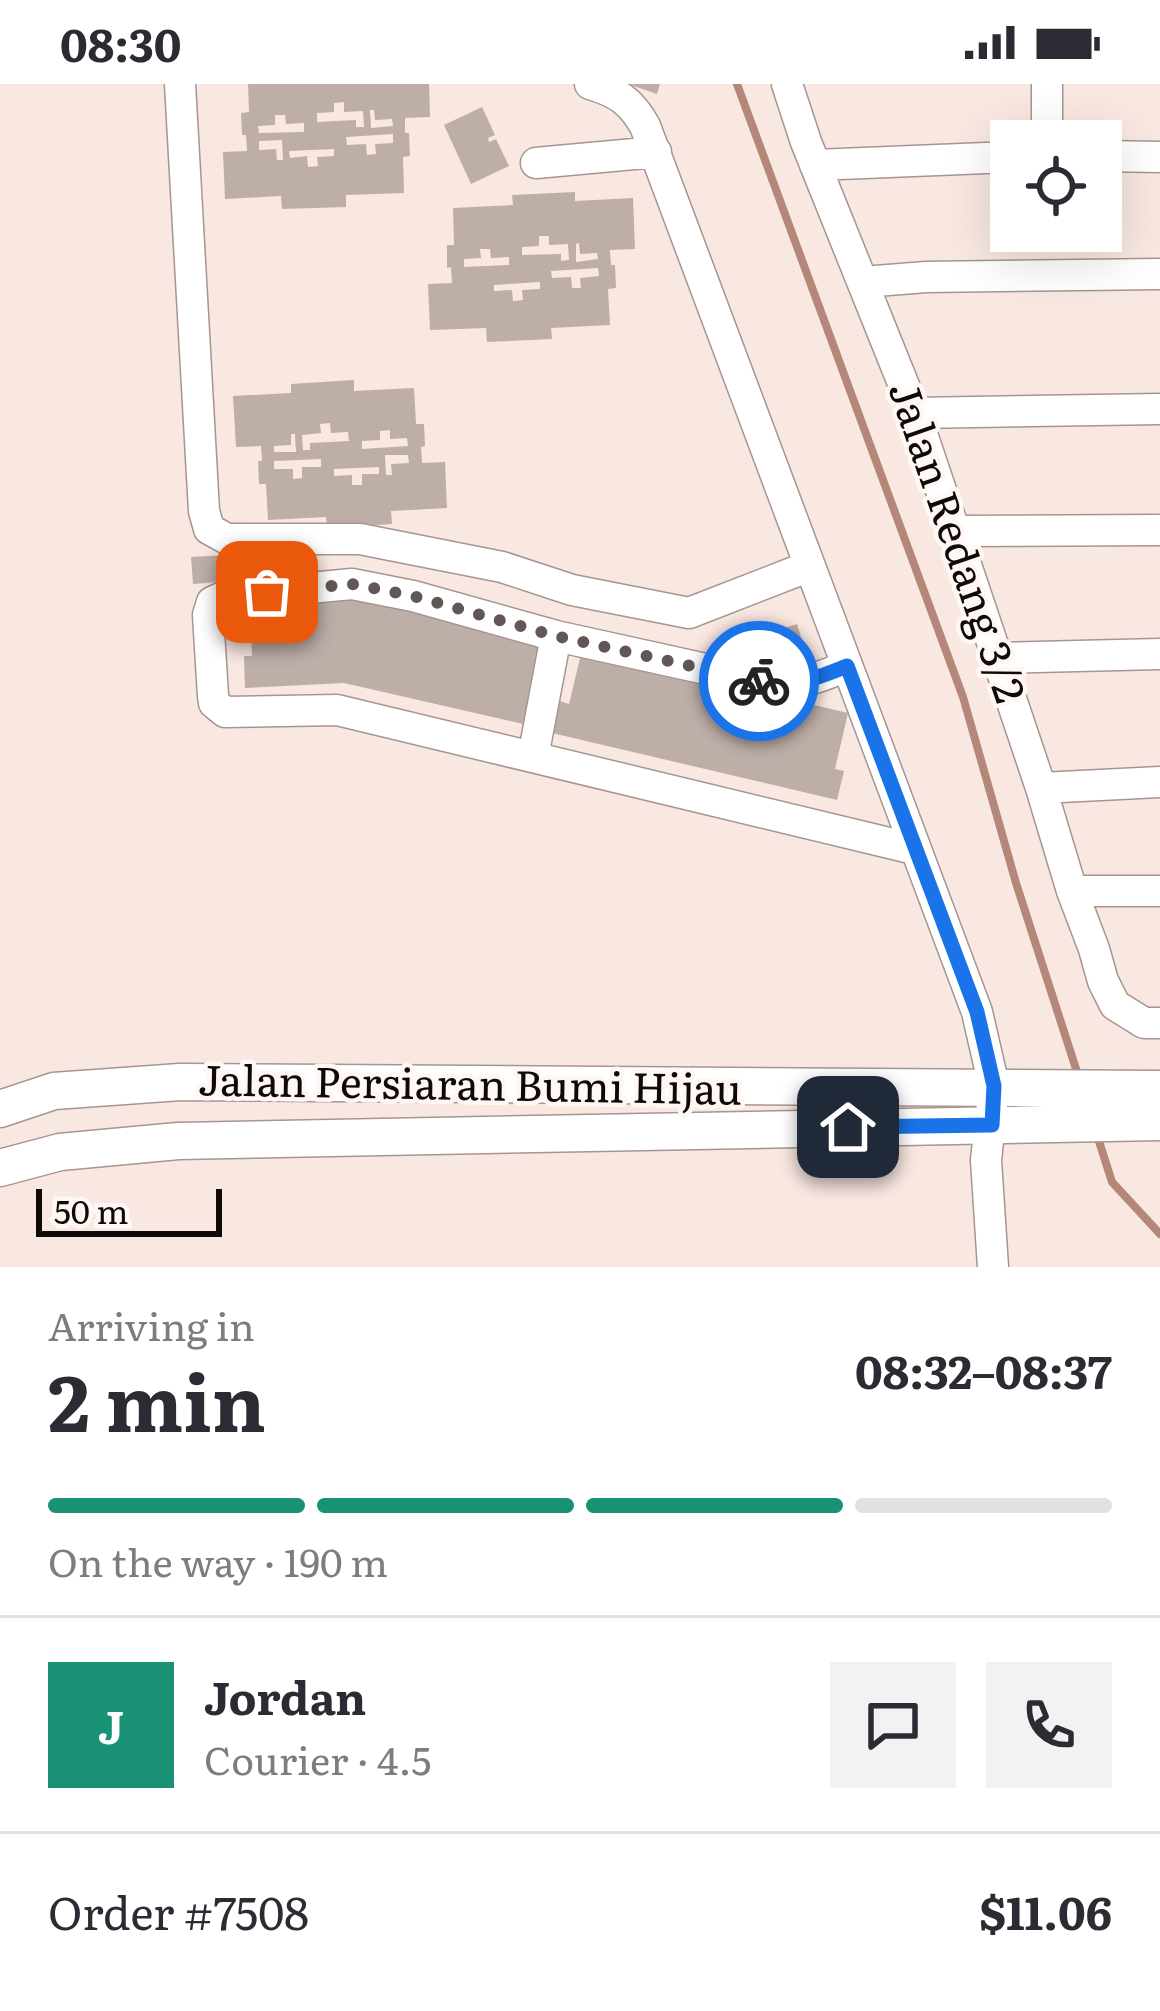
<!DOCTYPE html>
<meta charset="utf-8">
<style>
body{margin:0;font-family:Literata,serif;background:#f2f2f3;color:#2b2b33;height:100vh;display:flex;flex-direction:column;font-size:45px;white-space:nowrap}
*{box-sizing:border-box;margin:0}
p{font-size:39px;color:#7c7c81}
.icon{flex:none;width:66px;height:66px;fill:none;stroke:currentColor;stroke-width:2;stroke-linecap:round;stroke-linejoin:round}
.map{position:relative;height:1183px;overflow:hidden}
.sheet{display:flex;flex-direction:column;background:#fff;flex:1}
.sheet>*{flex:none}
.tools{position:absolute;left:990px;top:36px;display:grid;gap:24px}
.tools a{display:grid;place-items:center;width:132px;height:132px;border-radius:0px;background:#fff;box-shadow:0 12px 48px #0002;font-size:60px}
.scale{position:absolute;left:36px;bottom:30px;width:186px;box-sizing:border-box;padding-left:12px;border:6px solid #0f0a08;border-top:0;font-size:33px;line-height:42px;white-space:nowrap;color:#0f0a08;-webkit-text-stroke:9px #fef7f4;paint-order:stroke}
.pin{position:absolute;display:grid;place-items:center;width:102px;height:102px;color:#fff;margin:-51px;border-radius:24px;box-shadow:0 6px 18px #0006}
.courier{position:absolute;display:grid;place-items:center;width:120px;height:120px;margin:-60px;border:9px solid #1a73e8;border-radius:50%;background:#fff;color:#222;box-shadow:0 3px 15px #0007}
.summary em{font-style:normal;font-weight:700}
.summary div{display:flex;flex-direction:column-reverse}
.summary{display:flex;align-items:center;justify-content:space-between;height:204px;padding:0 48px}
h1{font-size:78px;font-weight:700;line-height:90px}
.bar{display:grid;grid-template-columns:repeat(4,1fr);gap:18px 12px;align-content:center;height:144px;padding:0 48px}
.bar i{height:15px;border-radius:9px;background:#e1e1e2}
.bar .current{background:#199175}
.bar p{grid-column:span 4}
.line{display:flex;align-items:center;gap:30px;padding:0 48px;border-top:3px solid #e1e1e2}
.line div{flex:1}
.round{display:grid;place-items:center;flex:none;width:126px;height:126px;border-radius:0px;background:#f2f2f3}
.status{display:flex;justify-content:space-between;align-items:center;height:84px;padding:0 60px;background:#fff;direction:ltr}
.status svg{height:33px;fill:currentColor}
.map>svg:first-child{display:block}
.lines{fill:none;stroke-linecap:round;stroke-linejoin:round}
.stream{stroke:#b48779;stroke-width:8}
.building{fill:#beaea8;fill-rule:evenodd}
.minor-casing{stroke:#a69590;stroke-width:33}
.major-casing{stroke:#a69590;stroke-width:39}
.minor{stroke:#fff;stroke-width:30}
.major{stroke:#fff;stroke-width:36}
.done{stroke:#615754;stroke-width:12;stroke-dasharray:0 21.6}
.route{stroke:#1a73e8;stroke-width:15}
.labels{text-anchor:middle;stroke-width:9;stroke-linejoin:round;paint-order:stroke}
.street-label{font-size:42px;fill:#0f0a08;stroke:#fef7f4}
</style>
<div class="status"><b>08:30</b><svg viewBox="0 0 49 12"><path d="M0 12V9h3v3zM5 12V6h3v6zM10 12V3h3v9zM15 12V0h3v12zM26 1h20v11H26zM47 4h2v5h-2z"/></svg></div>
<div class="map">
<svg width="1160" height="1183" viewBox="0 0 1160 1183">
<rect width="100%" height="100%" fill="#f9e7e1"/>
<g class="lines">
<path class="stream" d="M737 0 963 613 1016 799 1078 991
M1097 1051 1112 1098 1160 1150"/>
</g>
<path class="building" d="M248 0H429L430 33 405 34V49H409L410 72 403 73 404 109 346 111V123L282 125 281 112 225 115 223 68 247 67 246 51H242L241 29 249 28ZM344 18V28L363 27 364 43H356V36L317 38V29L334 28V19ZM370 26H374L375 36 392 35 393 42 371 44ZM275 31H285L286 40 304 39V48L259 49 258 42 275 41ZM393 50V59L375 60 376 70 367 71 366 60 347 61 346 53ZM282 56 283 76H277L276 65 259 66V57ZM334 65V72L317 73 318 82 308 83 307 72 290 74 289 67Z
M628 0H660L657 10Z
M482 23 495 51 488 54 489 58 496 55 509 82 471 100 444 41Z
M575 108V117L633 114 635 165 610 166 611 181H615L616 204 608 205 610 241 551 244 552 255 487 258 486 244 430 246 428 200 452 199 451 183 447 184V161H454L453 124 513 121 512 111ZM539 152H549V161L568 160 569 176 561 177V170L522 171V163L539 162ZM579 159 580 170 597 169 598 175 576 178V160ZM480 165H490L491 174 509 173V181L464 183V175L481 174ZM598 184 599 192 580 194 581 204H572L571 193 552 194 551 187ZM540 198V205L522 206 523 216 513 217 512 206 494 207V201Z
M354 296V307L414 304 416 340H424L425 362 421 363 422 379 445 378 447 424 391 427 392 440 327 444 326 433 268 436 266 400H259L258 377H262L261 362 236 363 233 312 291 309V300ZM330 339 331 349 348 348 349 357 310 359V366H303L302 351 321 349 320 340ZM390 346V355L407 354 408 362 362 365V357L380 356V347ZM291 350H295L296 368H274V362L291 361ZM385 371H408L409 379 391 380 392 391H386ZM321 375V383H302V394L293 395V385H274V377ZM379 383V390H362V401H352V391L334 392V385Z
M228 471 229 497 193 500 191 473Z
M354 509 543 554 529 612 539 614 532 642 344 599 245 604 244 572H252L250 516Z
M797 540 805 566 762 580 753 554Z
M582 566 848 629 835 685 844 687 837 716 552 649 560 617 569 620Z"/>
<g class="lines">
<defs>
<path id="minor" d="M180 0 204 427 209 445 227 455H360L502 483 572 506 689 529 810 482
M590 0C617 8 631 17 645 42L977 928 994 1002 986 1076 993 1183
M787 0 806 58 915 329 1041 704 1072 807 1094 865 1103 897 1115 921 1144 939H1160
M1047 0V57
M1101 72 1160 73
M536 79 656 68
M815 81 1011 73
M863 198 926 193 1160 190
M915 329 1160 325
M955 447 1160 446
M998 574 1160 570
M847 582C817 594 799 603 765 598L556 552 413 512 352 500 225 512 212 518 208 531 213 612 214 619 225 628 337 626 914 765
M533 673 556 552
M1041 704 1160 698
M1072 807H1160"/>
<path id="major" d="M0 1025 54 1007 180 998 1160 1005
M0 1084 60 1068 178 1057 1160 1038"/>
</defs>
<use href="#minor" class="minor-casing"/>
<use href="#major" class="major-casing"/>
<use href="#minor" class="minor"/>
<use href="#major" class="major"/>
</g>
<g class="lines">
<path class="done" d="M267 508 352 500 413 512 556 552 759 597"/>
<path class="route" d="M759 597C795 604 814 595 847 582L977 928 994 1002 992 1041 848 1043"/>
</g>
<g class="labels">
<g class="street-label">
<text transform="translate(957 458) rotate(71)" y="15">Jalan Redang 3/2</text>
<text transform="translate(470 1001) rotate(1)" y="15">Jalan Persiaran Bumi Hijau</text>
</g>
</g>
</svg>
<div class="tools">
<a><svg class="icon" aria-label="locate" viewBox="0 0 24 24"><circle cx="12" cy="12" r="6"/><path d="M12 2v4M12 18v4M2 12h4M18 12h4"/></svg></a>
</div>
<div class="scale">50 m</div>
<div class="pin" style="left:267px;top:508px;background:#ea580c"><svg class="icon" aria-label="bag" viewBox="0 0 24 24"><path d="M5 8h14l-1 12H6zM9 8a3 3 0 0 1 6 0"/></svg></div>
<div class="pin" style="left:848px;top:1043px;background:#1f2937"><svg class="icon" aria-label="home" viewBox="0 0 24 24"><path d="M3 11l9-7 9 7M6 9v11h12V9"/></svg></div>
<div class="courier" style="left:759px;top:597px"><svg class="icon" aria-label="bike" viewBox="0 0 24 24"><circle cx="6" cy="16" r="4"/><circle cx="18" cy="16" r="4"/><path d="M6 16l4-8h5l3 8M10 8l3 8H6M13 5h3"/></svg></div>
</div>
<section class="sheet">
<div class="summary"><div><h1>2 min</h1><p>Arriving in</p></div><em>08:32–08:37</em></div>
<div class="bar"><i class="current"></i><i class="current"></i><i class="current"></i><i></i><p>On the way · 190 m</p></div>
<div class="line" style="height:216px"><b class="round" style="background:#199175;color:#fff">J</b><div><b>Jordan</b><p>Courier · 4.5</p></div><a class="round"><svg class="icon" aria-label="chat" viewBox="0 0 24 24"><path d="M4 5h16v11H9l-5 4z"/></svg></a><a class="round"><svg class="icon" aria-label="phone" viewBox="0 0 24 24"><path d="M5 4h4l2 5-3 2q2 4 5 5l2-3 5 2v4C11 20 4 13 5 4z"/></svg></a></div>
<div class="line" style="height:156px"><div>Order #7508</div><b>$11.06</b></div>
</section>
